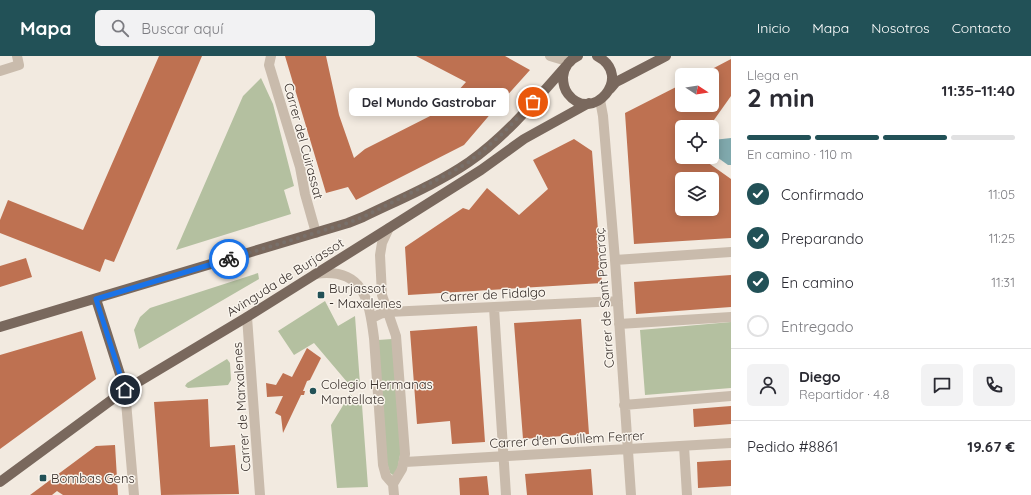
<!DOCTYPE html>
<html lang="es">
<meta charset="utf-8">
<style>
body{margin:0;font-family:Quicksand,sans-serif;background:#f2f2f3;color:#2b2b33;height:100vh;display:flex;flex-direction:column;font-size:15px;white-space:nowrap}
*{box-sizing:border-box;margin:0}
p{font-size:13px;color:#7c7c81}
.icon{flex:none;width:22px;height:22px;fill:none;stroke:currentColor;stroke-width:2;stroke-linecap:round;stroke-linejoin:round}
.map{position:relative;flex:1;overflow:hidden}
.drawer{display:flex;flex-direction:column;background:#fff;width:300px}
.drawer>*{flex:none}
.needle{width:26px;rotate:102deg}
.controls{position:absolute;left:675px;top:12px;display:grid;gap:8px}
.controls a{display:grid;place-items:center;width:44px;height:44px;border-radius:6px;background:#fff;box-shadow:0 2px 10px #0003;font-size:20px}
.pin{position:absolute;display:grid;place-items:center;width:34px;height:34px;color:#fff;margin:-17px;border:2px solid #fff;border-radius:50%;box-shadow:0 1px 4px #0007}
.courier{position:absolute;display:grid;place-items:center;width:40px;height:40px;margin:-20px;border:3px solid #1a73e8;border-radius:50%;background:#fff;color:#222;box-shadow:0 1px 5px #0007}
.bubble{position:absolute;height:28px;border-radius:6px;background:#fff;box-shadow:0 2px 10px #0003;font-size:13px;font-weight:700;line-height:28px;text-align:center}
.overview em{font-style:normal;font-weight:700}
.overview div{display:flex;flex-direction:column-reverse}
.overview{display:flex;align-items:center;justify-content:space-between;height:68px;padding:0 16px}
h1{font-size:26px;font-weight:700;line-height:30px}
.bar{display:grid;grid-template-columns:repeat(4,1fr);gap:6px 4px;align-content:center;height:48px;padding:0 16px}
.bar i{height:5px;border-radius:3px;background:#e1e1e2}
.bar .selected{background:#225157}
.bar p{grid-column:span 4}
.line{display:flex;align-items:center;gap:10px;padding:0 16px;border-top:1px solid #e1e1e2}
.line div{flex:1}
.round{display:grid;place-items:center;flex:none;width:42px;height:42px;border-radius:6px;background:#f2f2f3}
ol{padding:0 16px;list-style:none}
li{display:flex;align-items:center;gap:12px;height:44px}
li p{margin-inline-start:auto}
li .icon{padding:4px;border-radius:50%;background:#225157;color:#fff;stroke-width:4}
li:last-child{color:#7c7c81}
li i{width:22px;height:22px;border:2px solid #e1e1e2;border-radius:50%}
header{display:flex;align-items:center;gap:24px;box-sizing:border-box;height:56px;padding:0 20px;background:#225157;color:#fff}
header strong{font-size:19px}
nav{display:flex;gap:22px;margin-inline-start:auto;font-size:14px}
.search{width:280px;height:36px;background:#f2f2f3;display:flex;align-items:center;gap:10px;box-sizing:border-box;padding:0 14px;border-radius:6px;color:#7c7c81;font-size:15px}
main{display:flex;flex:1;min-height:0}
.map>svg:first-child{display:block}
.green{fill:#b4c0a0}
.water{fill:#80a9ad}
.building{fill:#be7151;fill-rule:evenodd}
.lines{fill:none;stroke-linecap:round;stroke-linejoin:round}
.minor{stroke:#c9bbac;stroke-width:10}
.major{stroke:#79685d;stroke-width:10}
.done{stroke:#79706a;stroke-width:4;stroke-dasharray:0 7.2}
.route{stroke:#1a73e8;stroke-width:5}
.poi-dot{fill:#225157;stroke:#f9f4ec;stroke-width:1.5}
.labels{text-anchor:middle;stroke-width:3;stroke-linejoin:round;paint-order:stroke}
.street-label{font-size:13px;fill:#382f2b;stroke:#f9f4ec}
.poi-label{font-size:13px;fill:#382f2b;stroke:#f9f4ec;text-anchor:start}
</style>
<header>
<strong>Mapa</strong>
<div class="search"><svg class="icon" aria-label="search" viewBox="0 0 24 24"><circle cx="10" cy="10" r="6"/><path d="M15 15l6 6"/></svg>Buscar aquí</div>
<nav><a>Inicio</a><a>Mapa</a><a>Nosotros</a><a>Contacto</a></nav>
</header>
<main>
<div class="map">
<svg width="731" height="439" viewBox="0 0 731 439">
<rect width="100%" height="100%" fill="#f2eae0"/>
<path class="green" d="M261 22 273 48 294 130 284 134 291 158 176 194 243 40Z
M258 217 259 223 139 293 134 274 140 261 150 252Z
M325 245 338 270 355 260 360 328 353 333 314 287 294 299 278 275Z
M731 266V332L645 339 640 274Z
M392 283 401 394 397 415 393 419 390 417 387 407 378 284Z
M227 303 230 307 231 324 228 329 188 332 185 330 187 327Z
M350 338 362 349 368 431 337 432 331 369Z"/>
<path class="water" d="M731 82V109H728L714 99 713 84Z"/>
<path class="building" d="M159 0H202L114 206 105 203 100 216 0 177V164L8 144 83 174Z
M285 0H326L339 59 354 102 365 93 440 55 466 26 416 0H505L530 14 493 55 464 89 356 144 348 131 326 137Z
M731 3V40L709 71H682V101H700L731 123V182L634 188 625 57 682 28V49H712V13ZM682 123H712V153H682Z
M574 83 592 95 602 227 408 239 405 191 463 152 469 154 487 132 519 159 548 133 533 104Z
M26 202 32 221 0 231V210Z
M731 219V251L636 258 634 226Z
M581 263 589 378 523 383 514 267Z
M477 270 485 386 452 388 450 365 417 368 410 275Z
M82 275 96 323 0 393V299Z
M307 292 321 302 310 324 307 325 303 335H305L304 339H301L283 377 281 360 275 357 283 340 267 341 266 327 276 329 283 317 292 321Z
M208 343 210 391 235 389 239 438 161 439 154 346Z
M731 350V368L694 371 693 353Z
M115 389 118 439H63L57 435 52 439H30L96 390Z
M731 404V430L698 432 697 406Z
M591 413 593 439H527L525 418Z
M487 420 489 439H460L459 422Z"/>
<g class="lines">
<path class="minor" d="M271 0 269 9 300 111 305 138 316 177
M550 0 570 6
M0 15 19 9 17 0
M600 44 603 60 615 204 631 439
M389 172 382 187 380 199 382 239 396 280 405 398 402 413 393 428
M615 204 731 196
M315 218C363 211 369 243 374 282L383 409 386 420 393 428 394 439
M494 252 506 439
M247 261 260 439
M372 262 380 258 388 256 618 245
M619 268 731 261
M125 334 134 439
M624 349 731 340
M684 390 687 439
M405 406 731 387"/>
<path class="major" d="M578 0C569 4 564 11 563 21 563 28 564 33 568 38 592 69 635 20 597 0
M610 33 616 26 622 23 666 0
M96 243 125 334
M0 271 348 167 363 161C398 144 437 128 469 106 506 80 536 44 566 10
M0 426 125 334 247 261 389 172 481 114 524 83 589 47"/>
</g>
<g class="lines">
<path class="done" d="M229 203 348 167 363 161 450 117 469 106 501 79 533 46"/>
<path class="route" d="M125 334 96 243 229 203"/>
</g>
<g class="poi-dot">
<rect x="317" y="235" width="8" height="8" rx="2"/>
<circle cx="313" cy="335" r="4"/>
<rect x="39" y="418" width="8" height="8" rx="2"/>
</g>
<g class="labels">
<g class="street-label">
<text transform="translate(304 85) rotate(75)" y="5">Carrer del Cuirassat</text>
<text transform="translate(285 221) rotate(-32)" y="5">Avinguda de Burjassot</text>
<text transform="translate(493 238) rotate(-3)" y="5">Carrer de Fidalgo</text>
<text transform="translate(604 242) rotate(-94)" y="5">Carrer de Sant Pancraç</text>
<text transform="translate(241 351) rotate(-94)" y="5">Carrer de Marxalenes</text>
<text transform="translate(567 383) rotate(-3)" y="5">Carrer d'en Guillem Ferrer</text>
</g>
<g class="poi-label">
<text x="329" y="237">Burjassot<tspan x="329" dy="15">- Maxalenes</tspan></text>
<text x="321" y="333">Colegio Hermanas<tspan x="321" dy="15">Mantellate</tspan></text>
<text x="51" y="427">Bombas Gens</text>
</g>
</g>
</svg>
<div class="controls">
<a><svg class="needle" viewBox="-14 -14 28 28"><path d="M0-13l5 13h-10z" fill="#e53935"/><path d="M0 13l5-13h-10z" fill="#7c7c81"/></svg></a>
<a><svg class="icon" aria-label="locate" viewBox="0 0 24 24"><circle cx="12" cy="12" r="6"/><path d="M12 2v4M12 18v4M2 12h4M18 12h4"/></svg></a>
<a><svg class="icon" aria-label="layers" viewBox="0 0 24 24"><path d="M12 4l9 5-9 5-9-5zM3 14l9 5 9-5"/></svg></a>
</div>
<div class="pin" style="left:533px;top:46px;background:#ea580c"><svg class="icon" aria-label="bag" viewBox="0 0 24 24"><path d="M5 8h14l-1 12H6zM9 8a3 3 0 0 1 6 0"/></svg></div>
<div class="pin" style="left:125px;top:334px;background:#1f2937"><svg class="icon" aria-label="home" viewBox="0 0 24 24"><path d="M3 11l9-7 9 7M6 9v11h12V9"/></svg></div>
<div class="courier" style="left:229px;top:203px"><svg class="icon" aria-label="bike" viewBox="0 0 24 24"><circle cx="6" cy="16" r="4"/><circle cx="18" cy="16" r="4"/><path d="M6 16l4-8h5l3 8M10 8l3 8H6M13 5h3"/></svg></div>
<div class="bubble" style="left:349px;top:32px;width:160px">Del Mundo Gastrobar</div>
</div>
<section class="drawer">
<div class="overview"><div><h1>2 min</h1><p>Llega en</p></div><em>11:35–11:40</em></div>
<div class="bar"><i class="selected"></i><i class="selected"></i><i class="selected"></i><i></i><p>En camino · 110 m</p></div>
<ol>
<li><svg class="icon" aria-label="check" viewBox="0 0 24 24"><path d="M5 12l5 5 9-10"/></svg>Confirmado<p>11:05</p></li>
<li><svg class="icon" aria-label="check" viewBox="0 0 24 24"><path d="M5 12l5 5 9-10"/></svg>Preparando<p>11:25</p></li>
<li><svg class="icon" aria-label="check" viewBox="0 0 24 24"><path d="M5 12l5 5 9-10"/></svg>En camino<p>11:31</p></li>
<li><i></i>Entregado</li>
</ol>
<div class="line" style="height:72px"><a class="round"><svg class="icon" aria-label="person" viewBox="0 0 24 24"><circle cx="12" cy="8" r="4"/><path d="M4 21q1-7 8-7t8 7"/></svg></a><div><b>Diego</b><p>Repartidor · 4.8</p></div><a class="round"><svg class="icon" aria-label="chat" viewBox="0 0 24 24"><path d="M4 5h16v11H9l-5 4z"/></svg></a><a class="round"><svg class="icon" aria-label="phone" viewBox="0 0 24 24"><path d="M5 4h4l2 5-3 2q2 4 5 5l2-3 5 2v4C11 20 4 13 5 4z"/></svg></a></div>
<div class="line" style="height:52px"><div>Pedido #8861</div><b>19.67 €</b></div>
</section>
</main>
